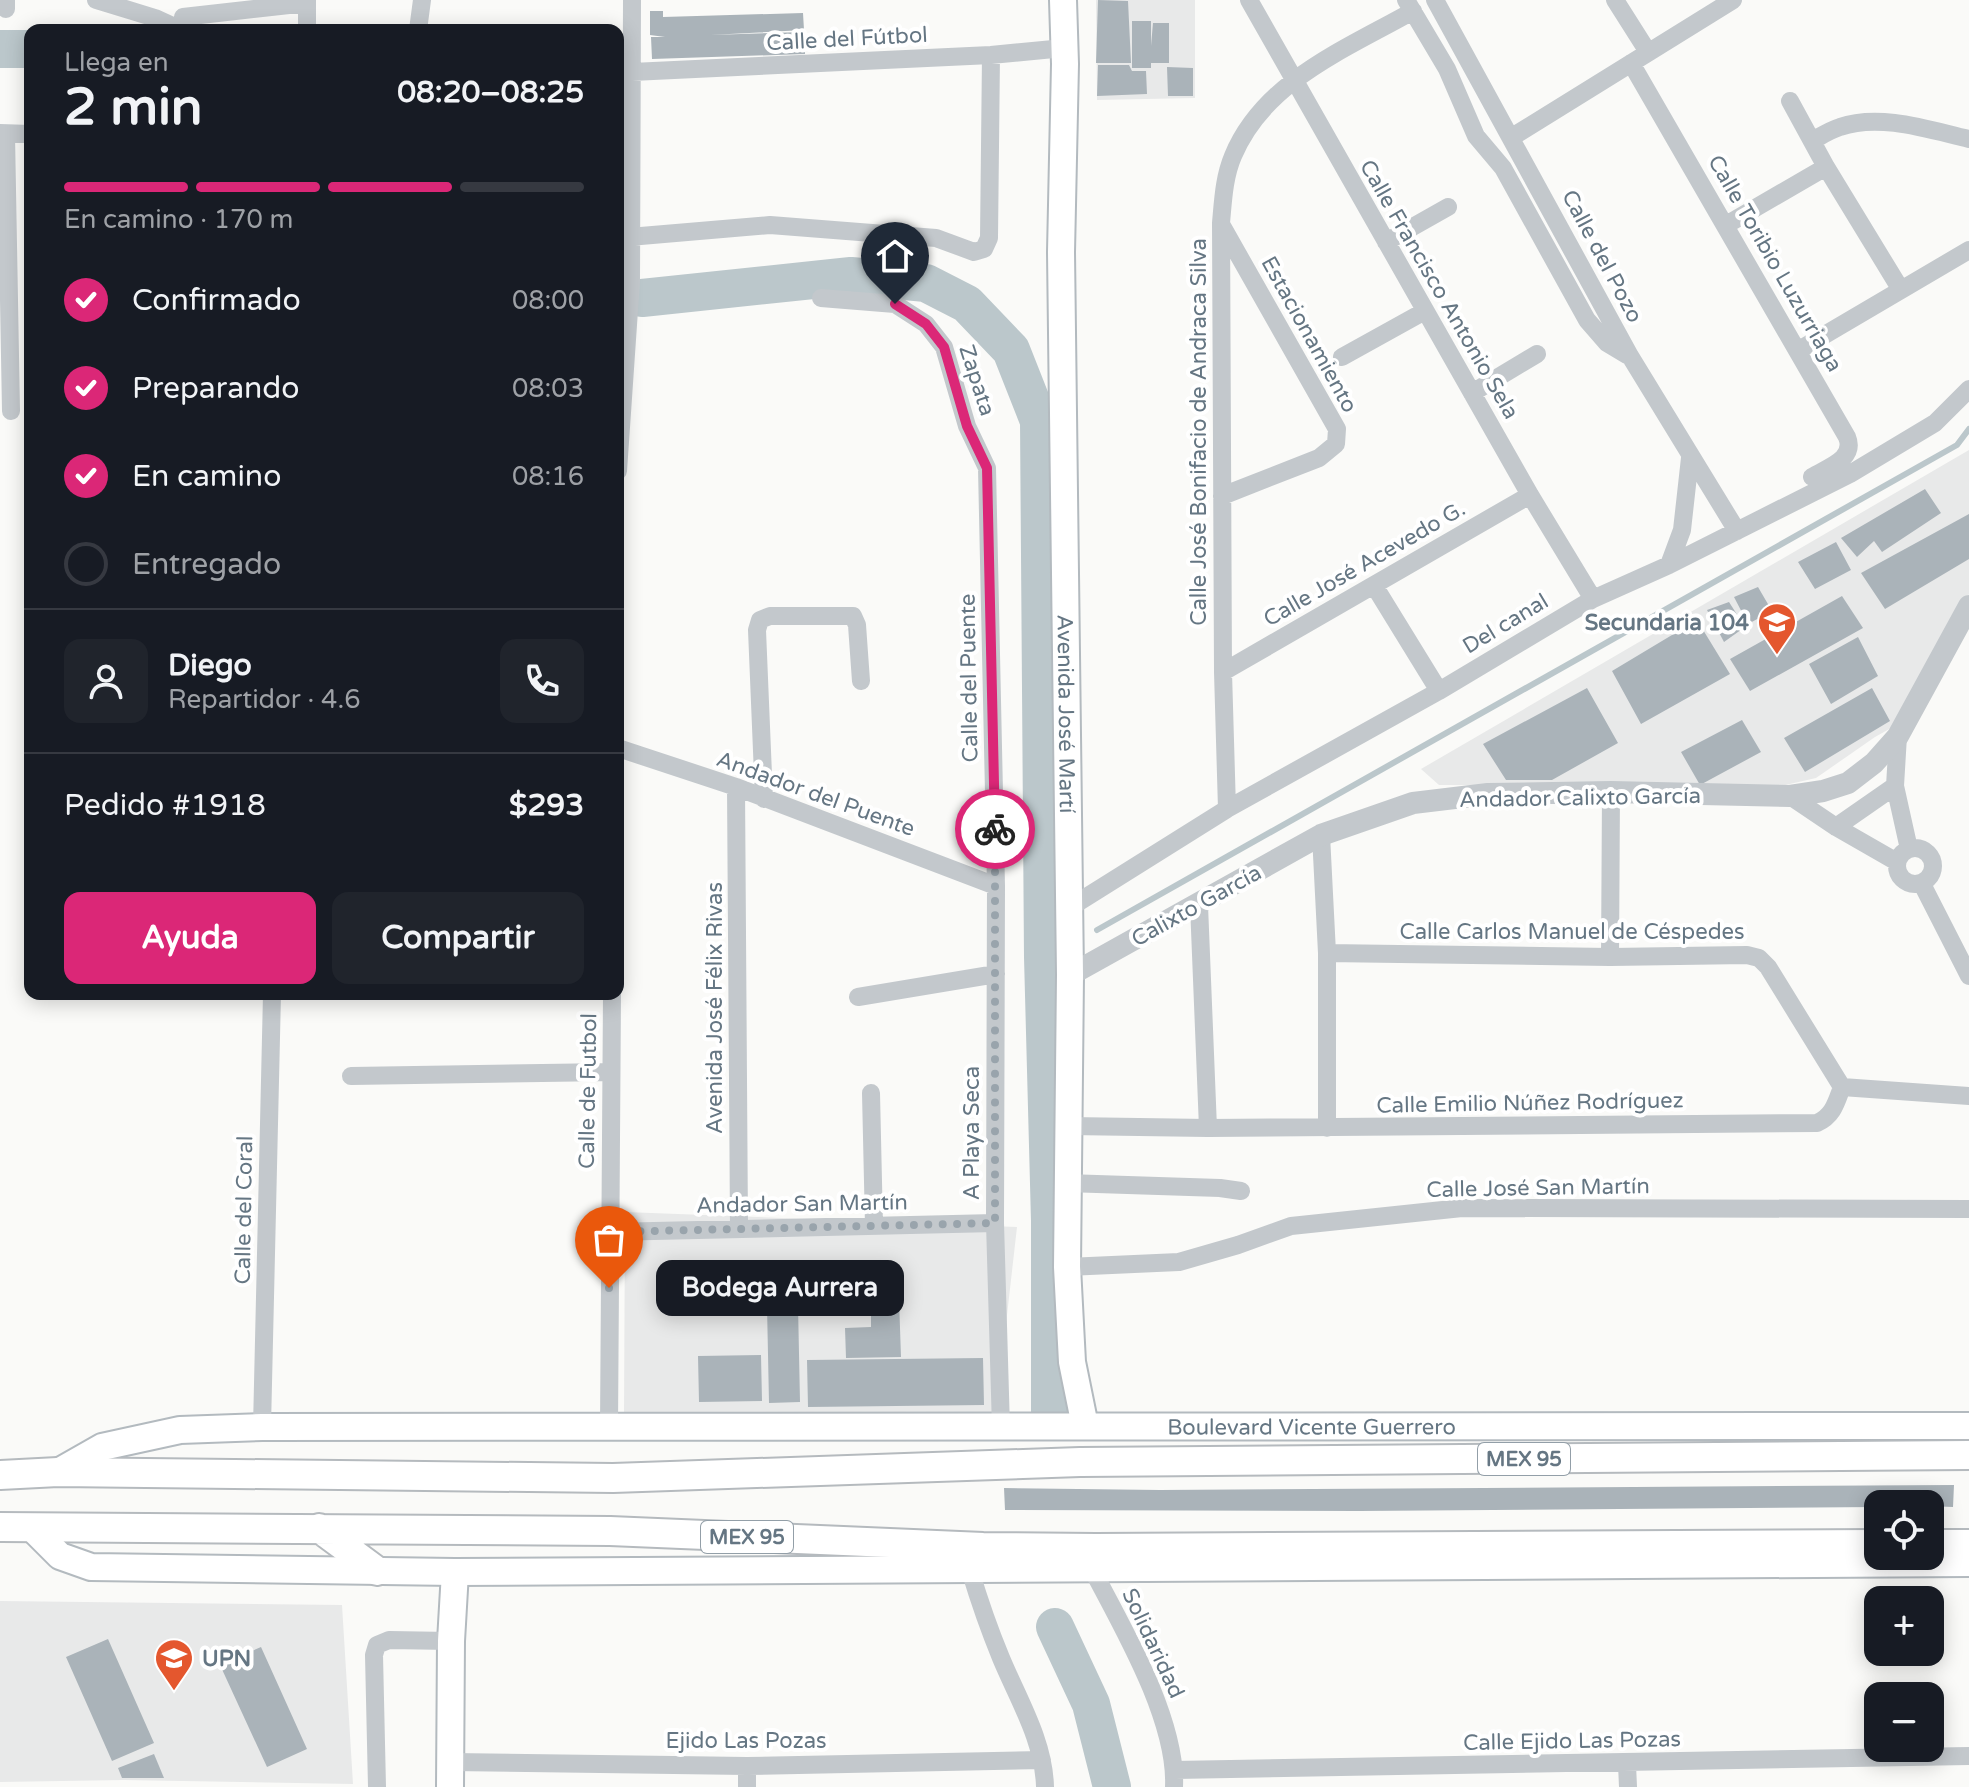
<!DOCTYPE html>
<html lang="es">
<meta charset="utf-8">
<style>
body{margin:0;font-family:"Varela Round",sans-serif;background:#20242c;color:#f1f3f6;height:100vh;display:flex;flex-direction:column;font-size:30px;white-space:nowrap}
*{box-sizing:border-box;margin:0}
p{font-size:26px;color:#9ea1a6}
.icon{flex:none;width:44px;height:44px;fill:none;stroke:currentColor;stroke-width:2;stroke-linecap:round;stroke-linejoin:round}
.map{position:relative;flex:1;overflow:hidden}
.sheet{position:absolute;left:24px;top:24px;width:600px;height:976px;display:flex;flex-direction:column;background:#171b24;border-radius:16px;box-shadow:0 4px 20px #0003}
.sheet>*{flex:none}
.fabs{position:absolute;left:1864px;top:1490px;display:grid;gap:16px}
.fabs a{display:grid;place-items:center;width:80px;height:80px;border-radius:16px;background:#171b24;box-shadow:0 4px 20px #0003;font-size:40px}
.pin{position:absolute;display:grid;place-items:center;width:68px;height:68px;color:#fff;margin:-82px -34px;border-radius:50% 50% 50% 0;rotate:-45deg;box-shadow:0 0 8px #0007}
.pin .icon{rotate:45deg}
.courier{position:absolute;display:grid;place-items:center;width:80px;height:80px;margin:-40px;border:6px solid #db2777;border-radius:50%;background:#fff;color:#222;box-shadow:0 2px 10px #0007}
.bubble{position:absolute;height:56px;border-radius:16px;background:#171b24;box-shadow:0 4px 20px #0003;font-size:26px;font-weight:700;line-height:56px;text-align:center}
.headline em{font-style:normal;font-weight:700}
.headline div{display:flex;flex-direction:column-reverse}
.headline{display:flex;align-items:center;justify-content:space-between;height:136px;padding:0 40px}
h1{font-size:52px;font-weight:700;line-height:60px}
.bar{display:grid;grid-template-columns:repeat(4,1fr);gap:12px 8px;align-content:center;height:96px;padding:0 40px}
.bar i{height:10px;border-radius:6px;background:#363941}
.bar .active{background:#db2777}
.bar p{grid-column:span 4}
.line{display:flex;align-items:center;gap:20px;padding:0 40px;border-top:2px solid #363941}
.line div{flex:1}
.round{display:grid;place-items:center;flex:none;width:84px;height:84px;border-radius:16px;background:#20242c}
ol{padding:0 40px;list-style:none}
li{display:flex;align-items:center;gap:24px;height:88px}
li p{margin-inline-start:auto}
li .icon{padding:8px;border-radius:50%;background:#db2777;color:#fff;stroke-width:4}
li:last-child{color:#9ea1a6}
li i{width:44px;height:44px;border:4px solid #363941;border-radius:50%}
.button{display:flex;gap:16px;margin-top:auto;padding:16px 40px}
.button a{flex:1;height:92px;border-radius:16px;background:#db2777;color:#fff;font-size:32px;font-weight:700;line-height:92px;text-align:center}
.button a+a{background:#20242c;color:#f1f3f6}
.map>svg:first-child{display:block}
.built{fill:#e8e9e9}
.lines{fill:none;stroke-linecap:round;stroke-linejoin:round}
.stream{stroke:#bbc7cb;stroke-width:6}
.river{stroke:#bbc7cb;stroke-width:38}
.building{fill:#aab3b9}
.secondary-casing{stroke:#b3babf;stroke-width:30}
.primary-casing{stroke:#b5babe;stroke-width:32}
.minor{stroke:#c3c8cc;stroke-width:18}
.tertiary{stroke:#c3c8cc;stroke-width:22}
.secondary{stroke:#fff;stroke-width:26}
.primary{stroke:#fff;stroke-width:28}
.done{stroke:#99a4ac;stroke-width:8;stroke-dasharray:0 14.4}
.route{stroke:#db2777;stroke-width:10}
.labels{text-anchor:middle;stroke-width:8;stroke-linejoin:round;paint-order:stroke}
.shield{fill:#fff;stroke:#939fa8;stroke-width:2}
.shield-label{font-size:20px;font-weight:bold;fill:#657683}
.street-label{font-size:22px;fill:#657683;stroke:#fff}
.poi-label{font-size:22px;font-weight:bold;fill:#657683;stroke:#fff;text-anchor:end}
</style>
<div class="map">
<svg width="1969" height="1787" viewBox="0 0 1969 1787">
<rect width="100%" height="100%" fill="#fafaf8"/>
<path class="built" d="M1096 0H1195V98L1097 100Z
M1969 450V594L1909 718 1875 737 1816 778 1781 786 1439 785 1421 769Z
M625 1212 1017 1227 995 1421 624 1415Z
M0 1601 342 1605 353 1784 124 1780 0 1782Z"/>
<g class="lines">
<path class="stream" d="M1097 930 1957 445 1969 429
M1043 957 1049 954"/>
<path class="river" d="M0 49H30
M642 298 851 276 926 283 967 304 1011 350 1039 421 1043 957 1050 1221V1414
M1055 1627 1091 1704 1112 1787"/>
</g>
<path class="building" d="M1098 0 1128 1 1131 63H1096Z
M650 11H663V17L803 13 804 30 710 35 804 32 805 54 652 59 651 37H665L650 35Z
M1132 21H1151V46L1153 23H1169V63H1151V68H1132Z
M1098 65H1129L1132 71H1146L1147 94 1097 96Z
M1167 67 1193 68V96H1168Z
M1925 489 1941 513 1882 552 1874 541 1857 557 1841 538Z
M1969 514V559L1885 609 1861 573Z
M1836 542 1851 570 1815 589 1798 562Z
M1758 587 1772 611 1748 624 1734 597Z
M1842 596 1863 628 1750 691 1730 659Z
M1729 602 1745 627 1724 642 1707 610Z
M1697 620 1730 674 1641 724 1612 671Z
M1858 637 1878 676 1831 704 1809 664Z
M1587 688 1618 743 1552 780H1506L1483 744Z
M1872 688 1890 721 1805 772 1784 738Z
M1742 720 1761 752 1700 785 1681 752Z
M899 1299 901 1357 846 1358 845 1328 871 1327V1300Z
M798 1305 800 1402 769 1403 767 1306Z
M761 1355 762 1401 699 1402 698 1356Z
M983 1358 984 1405 808 1407 807 1360Z
M1954 1485 1953 1507 1878 1504V1507L1359 1511 1005 1510 1004 1488 1160 1490Z
M108 1639 154 1743 112 1761 66 1657Z
M261 1647 307 1749 267 1767 220 1665Z
M154 1754 164 1778H122L118 1768Z"/>
<g class="lines">
<defs>
<g id="secondary">
<path id="s1" d="M1063 0 1065 64 1061 252 1070 975 1067 1267 1072 1362 1085 1426"/>
<path id="s2" d="M58 1472 102 1447 180 1430 262 1427 1969 1426"/>
<path d="M31 1527 60 1556 91 1567 455 1572 1969 1563"/>
<path d="M450 1787 451 1641 455 1572"/>
</g>
<path id="primary" d="M0 1475 58 1472 613 1478 1080 1462 1969 1455
M0 1527 610 1531 983 1547 1096 1548 1878 1544
M319 1528 377 1571
M1930 1544H1969"/>
</defs>
<use href="#secondary" class="secondary-casing"/>
<use href="#primary" class="primary-casing"/>
<path class="minor" d="M6 0V9
M96 0 155 18 181 30
M1249 0 1530 495 1593 599
M1406 0 1447 69 1476 136 1503 168 1587 320 1607 343 1627 355
M1435 0 1630 356 1737 531
M1615 0 1648 52
M183 17 307 3
M307 30V0
M418 30 422 0
M1631 63 1847 437C1856 459 1828 467 1812 477
M632 72 991 55 1064 48
M1790 101 1826 167 1901 290
M0 133 30 134
M6 134 11 411
M1512 137 1733 0
M1812 141C1821 136 1830 130 1840 127 1880 113 1930 130 1969 139
M1726 225 1826 167
M629 237 770 225 936 238 974 252 984 249 989 238 991 55
M1386 242 1448 207
M821 298 895 304 926 324 944 347 967 426 987 468 996 886 995 1223 1001 1428
M1799 350 1969 250
M1342 357 1425 311
M1472 393 1537 354
M618 471 631 281 632 0
M1222 496 1319 458 1336 444 1337 429 1222 226
M1669 565 1682 530 1690 458
M1375 587 1439 691
M1223 672 1530 495
M1898 736 1895 786 1909 849
M618 748 736 787 996 886
M736 787 739 1227
M1790 796 1836 827 1897 862
M764 799 757 630 760 620 770 616H853L857 625 861 681
M1227 809 1223 672 1221 223C1223 201 1224 177 1233 156 1264 81 1346 49 1413 11
M1836 827 1895 786
M1321 835 1327 953V1128
M1897 866a18 18 0 1 1 36 0a18 18 0 1 1-36 0Z
M1922 884 1969 976
M1199 905 1208 1128
M1069 908 1227 809 1439 691 1593 599 1669 565 1850 474 1935 423 1969 389
M1327 953 1610 957 1747 955 1759 958 1768 967 1842 1087
M1610 957 1611 792
M858 997 996 974
M351 1076 610 1072
M1842 1087 1969 1096
M871 1093 874 1226
M1069 1126 1208 1128 1817 1123C1833 1116 1836 1103 1842 1087
M1066 1183 1220 1188 1241 1191
M610 1232 995 1223
M1067 1267 1179 1262 1238 1245 1291 1226 1462 1208 1969 1209
M262 1427 272 994
M609 1427 612 994
M1092 1569C1123 1628 1177 1720 1174 1787
M970 1570C979 1600 989 1629 1001 1658 1018 1699 1044 1741 1045 1787
M451 1762 747 1766 1042 1760
M1627 1764 1628 1787
M747 1766V1787
M1175 1770 1969 1756
M377 1787 374 1655 377 1645 389 1640 451 1641"/>
<path class="tertiary" d="M1070 975 1321 835 1413 803 1488 794 1611 792 1790 796 1823 791 1848 783 1874 763 1898 736 1969 606"/>
<use href="#secondary" class="secondary"/>
<use href="#primary" class="primary"/>
</g>
<g class="lines">
<path class="done" d="M609 1288 610 1232 995 1223V829"/>
<path class="route" d="M895 304 926 324 944 347 967 426 987 468 995 829"/>
</g>
<defs>
<symbol id="school-pin" viewBox="-11 -11 22 30"><path d="M0 17L-7.5 6A9.5 9.5 0 1 1 7.5 6Z" fill="#e4572e" stroke="#fff"/><path d="M0-5L7-2L0 1L-7-2ZM-4 1L0 2.5L4 1V4Q0 6-4 4Z" fill="#fff"/></symbol>
<symbol id="university-pin" viewBox="-11 -11 22 30"><path d="M0 17L-7.5 6A9.5 9.5 0 1 1 7.5 6Z" fill="#e4572e" stroke="#fff"/><path d="M0-5L7-2L0 1L-7-2ZM-4 1L0 2.5L4 1V4Q0 6-4 4Z" fill="#fff"/></symbol>
</defs>
<g fill-rule="evenodd">
<use href="#school-pin" x="1755" y="600" width="44" height="60"/>
<use href="#university-pin" x="152" y="1636" width="44" height="60"/>
</g>
<g class="labels">
<g class="shield">
<rect x="1478" y="1443" width="92" height="32" rx="6"/>
<rect x="701" y="1521" width="92" height="32" rx="6"/>
</g>
<g class="shield-label">
<text x="1524" y="1466">MEX 95</text>
<text x="747" y="1544">MEX 95</text>
</g>
<g class="street-label">
<text transform="translate(847 38) rotate(-3)" y="8">Calle del Fútbol</text>
<text transform="translate(1603 256) rotate(62)" y="8">Calle del Pozo</text>
<text transform="translate(1776 263) rotate(60)" y="8">Calle Toribio Luzurriaga</text>
<text transform="translate(1440 289) rotate(60)" y="8">Calle Francisco Antonio Sela</text>
<text transform="translate(1310 334) rotate(61)" y="8">Estacionamiento</text>
<text transform="translate(978 380) rotate(72)" y="8">Zapata</text>
<text transform="translate(1198 432) rotate(-90)" y="8">Calle José Bonifacio de Andraca Silva</text>
<text transform="translate(1364 563) rotate(-30)" y="8">Calle José Acevedo G.</text>
<text transform="translate(1505 623) rotate(-31)" y="8">Del canal</text>
<text transform="translate(968 678) rotate(-91)" y="8">Calle del Puente</text>
<text dy="8" stroke="none"><textPath href="#s1" startOffset="714">Avenida José Martí</textPath></text>
<text transform="translate(816 793) rotate(20)" y="8">Andador del Puente</text>
<text transform="translate(1580 797) rotate(-1)" y="8">Andador Calixto García</text>
<text transform="translate(1196 905) rotate(-29)" y="8">Calixto García</text>
<text x="1572" y="939">Calle Carlos Manuel de Céspedes</text>
<text transform="translate(714 1008) rotate(-90)" y="8">Avenida José Félix Rivas</text>
<text transform="translate(587 1091) rotate(-89)" y="8">Calle de Futbol</text>
<text transform="translate(1530 1102) rotate(-1)" y="8">Calle Emilio Núñez Rodríguez</text>
<text transform="translate(971 1133) rotate(-90)" y="8">A Playa Seca</text>
<text transform="translate(1538 1187) rotate(-1)" y="8">Calle José San Martín</text>
<text transform="translate(802 1203) rotate(-1)" y="8">Andador San Martín</text>
<text transform="translate(243 1210) rotate(-89)" y="8">Calle del Coral</text>
<text dy="8" stroke="none"><textPath href="#s2" startOffset="1262">Boulevard Vicente Guerrero</textPath></text>
<text transform="translate(1154 1643) rotate(65)" y="8">Solidaridad</text>
<text x="746" y="1748">Ejido Las Pozas</text>
<text transform="translate(1572 1740) rotate(-1)" y="8">Calle Ejido Las Pozas</text>
</g>
<g class="poi-label">
<text x="1749" y="630">Secundaria 104</text>
<text x="202" y="1666" text-anchor="start">UPN</text>
</g>
</g>
</svg>
<div class="fabs">
<a><svg class="icon" aria-label="locate" viewBox="0 0 24 24"><circle cx="12" cy="12" r="6"/><path d="M12 2v4M12 18v4M2 12h4M18 12h4"/></svg></a>
<a>+</a>
<a>−</a>
</div>
<div class="pin" style="left:609px;top:1288px;background:#ea580c"><svg class="icon" aria-label="bag" viewBox="0 0 24 24"><path d="M5 8h14l-1 12H6zM9 8a3 3 0 0 1 6 0"/></svg></div>
<div class="pin" style="left:895px;top:304px;background:#1f2937"><svg class="icon" aria-label="home" viewBox="0 0 24 24"><path d="M3 11l9-7 9 7M6 9v11h12V9"/></svg></div>
<div class="courier" style="left:995px;top:829px"><svg class="icon" aria-label="bike" viewBox="0 0 24 24"><circle cx="6" cy="16" r="4"/><circle cx="18" cy="16" r="4"/><path d="M6 16l4-8h5l3 8M10 8l3 8H6M13 5h3"/></svg></div>
<div class="bubble" style="left:656px;top:1260px;width:248px">Bodega Aurrera</div>
<section class="sheet">
<div class="headline"><div><h1>2 min</h1><p>Llega en</p></div><em>08:20–08:25</em></div>
<div class="bar"><i class="active"></i><i class="active"></i><i class="active"></i><i></i><p>En camino · 170 m</p></div>
<ol>
<li><svg class="icon" aria-label="check" viewBox="0 0 24 24"><path d="M5 12l5 5 9-10"/></svg>Confirmado<p>08:00</p></li>
<li><svg class="icon" aria-label="check" viewBox="0 0 24 24"><path d="M5 12l5 5 9-10"/></svg>Preparando<p>08:03</p></li>
<li><svg class="icon" aria-label="check" viewBox="0 0 24 24"><path d="M5 12l5 5 9-10"/></svg>En camino<p>08:16</p></li>
<li><i></i>Entregado</li>
</ol>
<div class="line" style="height:144px"><a class="round"><svg class="icon" aria-label="person" viewBox="0 0 24 24"><circle cx="12" cy="8" r="4"/><path d="M4 21q1-7 8-7t8 7"/></svg></a><div><b>Diego</b><p>Repartidor · 4.6</p></div><a class="round"><svg class="icon" aria-label="phone" viewBox="0 0 24 24"><path d="M5 4h4l2 5-3 2q2 4 5 5l2-3 5 2v4C11 20 4 13 5 4z"/></svg></a></div>
<div class="line" style="height:104px"><div>Pedido #1918</div><b>$293</b></div>
<div class="button"><a>Ayuda</a><a>Compartir</a></div>
</section>
</div>
